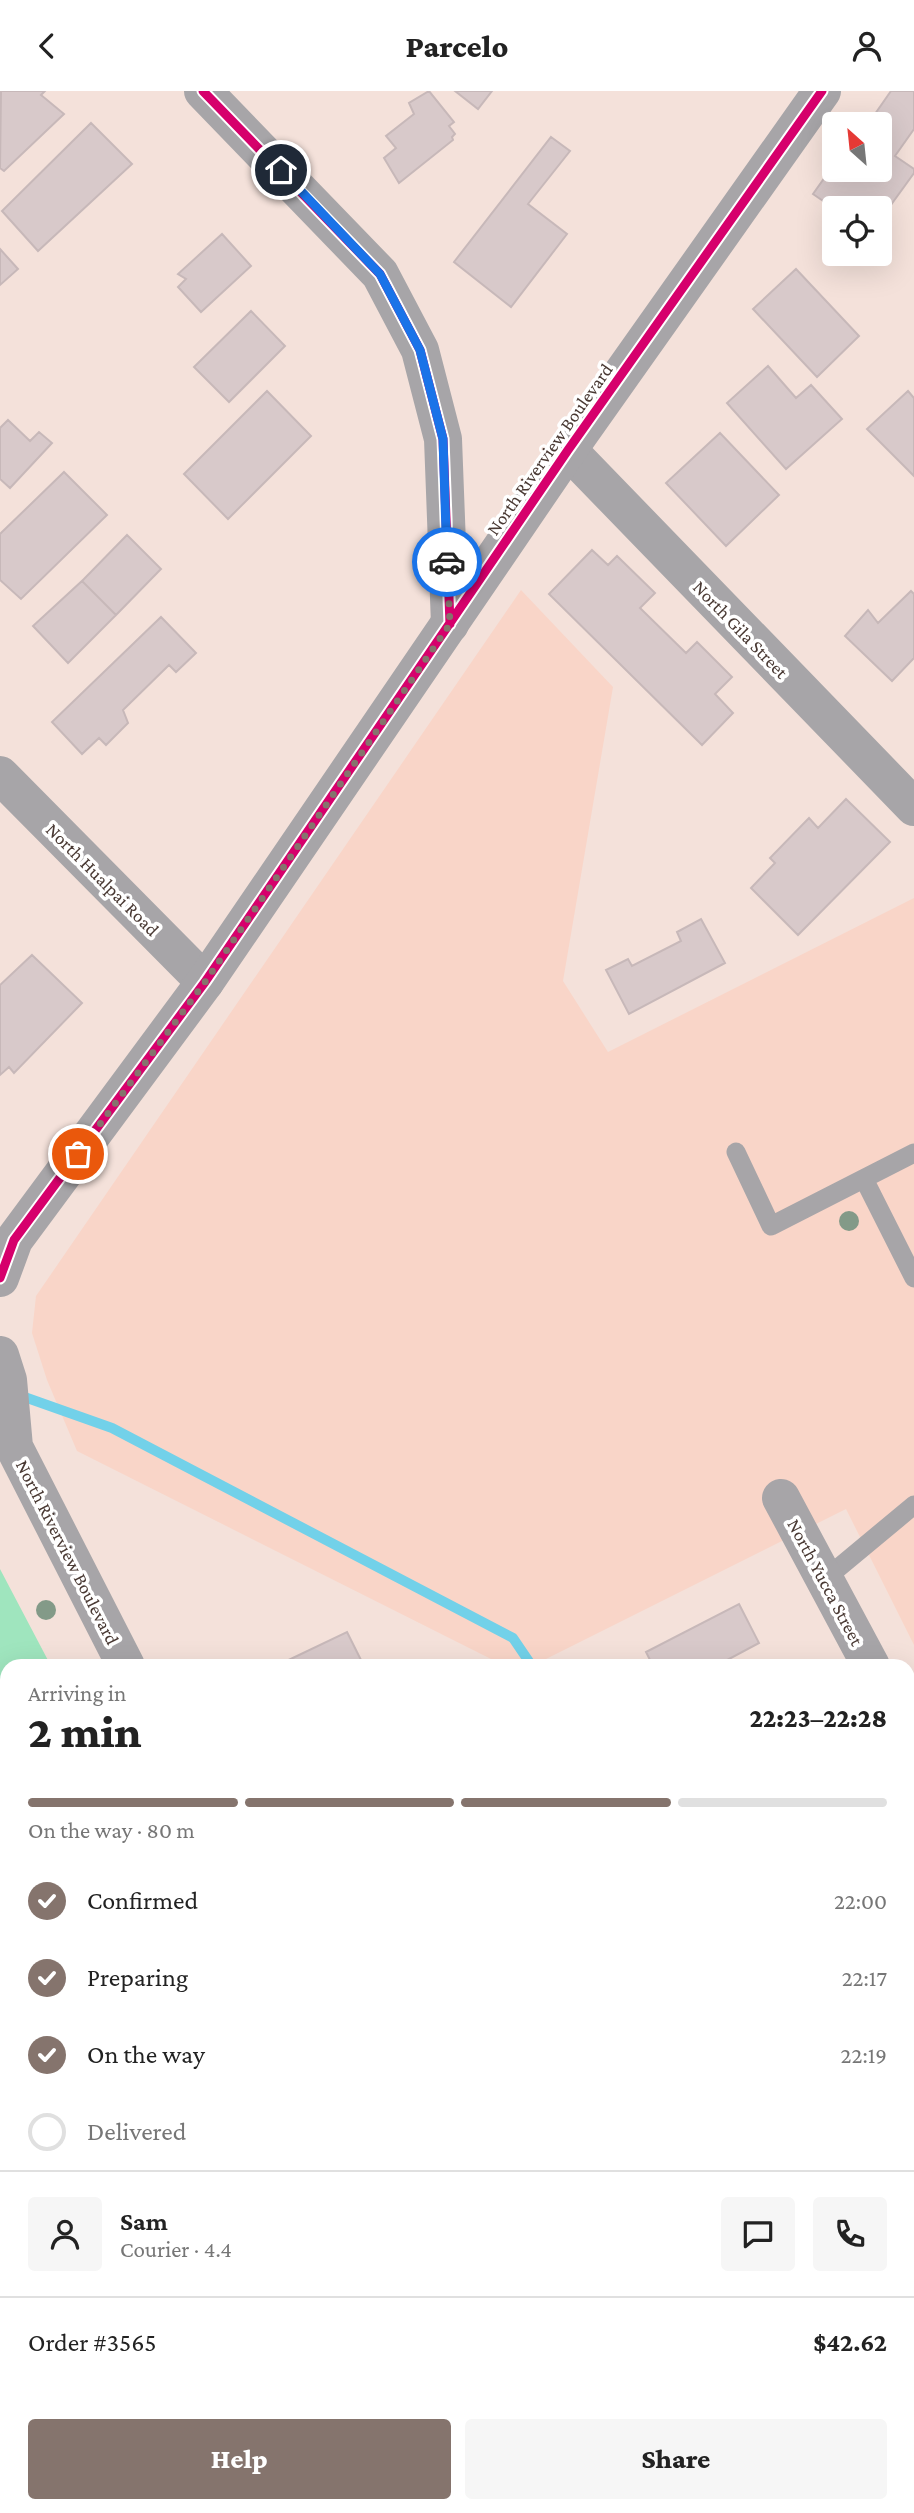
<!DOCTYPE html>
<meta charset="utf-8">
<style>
body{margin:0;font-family:"Crimson Pro",serif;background:#f6f6f6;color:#222;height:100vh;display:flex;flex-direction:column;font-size:26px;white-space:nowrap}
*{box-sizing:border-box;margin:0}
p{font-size:23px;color:#767676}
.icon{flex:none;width:38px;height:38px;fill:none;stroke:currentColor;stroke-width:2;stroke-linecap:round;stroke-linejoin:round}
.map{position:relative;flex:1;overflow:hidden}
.panel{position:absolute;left:0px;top:1568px;width:915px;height:854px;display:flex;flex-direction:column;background:#fff;border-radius:21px 21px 0 0;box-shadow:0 7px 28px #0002}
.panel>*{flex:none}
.needle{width:46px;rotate:333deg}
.buttons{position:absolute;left:822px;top:21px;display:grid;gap:14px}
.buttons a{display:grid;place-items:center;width:70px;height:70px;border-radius:7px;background:#fff;box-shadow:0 7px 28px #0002;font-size:35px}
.pin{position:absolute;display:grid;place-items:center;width:60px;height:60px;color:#fff;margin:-30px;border:4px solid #fff;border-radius:50%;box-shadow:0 2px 7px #0007}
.courier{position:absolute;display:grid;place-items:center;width:70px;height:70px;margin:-35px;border:5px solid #1a73e8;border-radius:50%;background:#fff;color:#222;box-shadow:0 2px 9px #0007}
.head em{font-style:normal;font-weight:800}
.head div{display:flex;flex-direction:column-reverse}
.head{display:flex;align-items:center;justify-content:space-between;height:119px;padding:0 28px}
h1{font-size:46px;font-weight:800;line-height:52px}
.bar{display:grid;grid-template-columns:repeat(4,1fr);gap:10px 7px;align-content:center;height:84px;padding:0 28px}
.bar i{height:9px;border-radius:5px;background:#e0e0e0}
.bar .on{background:#85746d}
.bar p{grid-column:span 4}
.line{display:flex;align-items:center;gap:18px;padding:0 28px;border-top:2px solid #e0e0e0}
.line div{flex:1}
.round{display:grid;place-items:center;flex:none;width:74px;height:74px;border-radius:7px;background:#f6f6f6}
ol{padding:0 28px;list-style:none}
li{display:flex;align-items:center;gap:21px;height:77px}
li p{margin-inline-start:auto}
li .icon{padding:7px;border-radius:50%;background:#85746d;color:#fff;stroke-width:4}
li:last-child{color:#767676}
li i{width:38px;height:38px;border:4px solid #e0e0e0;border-radius:50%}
.action{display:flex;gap:14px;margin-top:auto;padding:14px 28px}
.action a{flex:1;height:80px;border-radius:7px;background:#85746d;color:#fff;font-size:28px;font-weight:800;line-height:80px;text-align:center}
.action a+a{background:#f6f6f6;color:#222}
header{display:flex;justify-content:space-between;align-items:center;height:91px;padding:0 28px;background:#fff;font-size:32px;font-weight:800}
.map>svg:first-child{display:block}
.built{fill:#f9d5c8}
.green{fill:#9fe5be}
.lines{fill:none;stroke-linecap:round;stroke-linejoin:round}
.stream{stroke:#72d1e9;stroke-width:10}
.building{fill:#d8c9ca;stroke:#c7b8b9;stroke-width:2}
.service{stroke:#a7a5a8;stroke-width:19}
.minor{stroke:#a7a5a8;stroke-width:38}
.tertiary{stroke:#a7a5a8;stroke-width:38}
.cycleway-casing{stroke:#fff;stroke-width:13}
.cycleway{stroke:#d6006c;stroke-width:9}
.tree{fill:#839a88}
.done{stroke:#85746d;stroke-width:7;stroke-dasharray:0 12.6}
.route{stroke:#1a73e8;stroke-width:9}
.labels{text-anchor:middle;stroke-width:7;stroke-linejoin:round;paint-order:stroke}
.street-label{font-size:19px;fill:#493933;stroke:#fff}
</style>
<header><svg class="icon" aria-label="back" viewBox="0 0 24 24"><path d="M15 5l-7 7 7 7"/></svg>Parcelo<svg class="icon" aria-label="person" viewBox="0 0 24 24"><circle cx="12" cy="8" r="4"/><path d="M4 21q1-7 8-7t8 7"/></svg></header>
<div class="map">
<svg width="914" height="2422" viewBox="0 0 914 2422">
<rect width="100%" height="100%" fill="#f4e1da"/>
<path class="built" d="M521 499 613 596 563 890 608 961 914 807V1554L846 1418 532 1575H505L77 1360 47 1289 32 1242 36 1205Z"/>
<path class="green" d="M0 1478 51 1575H7V2415H491L494 2422H0Z
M908 2328 914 2339V2422H628L624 2415H908Z"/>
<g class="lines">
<path class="stream" d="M16 1303 112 1337 513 1547 532 1575"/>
</g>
<path class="building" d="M1 0H45L41 4 64 23 4 80 0 77Z
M429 0 454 31 449 35 455 43 452 46 453 49 399 92 384 67 396 57 386 45 414 23 409 12Z
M455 0H492L478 18Z
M891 0H914V38L895 65 914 78V82L880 129V117L835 118 813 103 835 72V79L849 82 851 79H880V33H868Z
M91 32 132 73 38 160 2 120Z
M551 46 570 60 528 113 567 143 511 216 454 171Z
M222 143 251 175 201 221 178 196 186 188 178 183Z
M0 158 18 178 0 194Z
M796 178 859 245 817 286 753 218Z
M251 220 285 255 229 311 194 276Z
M768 275 796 307 811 294 842 328 786 378 727 312Z
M267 300 311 345 228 428 184 383Z
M908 300 914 307V385L867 338Z
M8 329 30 350 39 341 52 352 10 397 0 388V337Z
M720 342 779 404 726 455 666 392Z
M64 381 107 424 21 508 0 489V443Z
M127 444 161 478 116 524 82 490Z
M592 459 608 474 617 465 655 502 640 517 686 562 697 551 732 586 715 603 733 622 702 654 549 503Z
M82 490 116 524 68 572 33 535Z
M911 500 914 503V567L892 590 845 545 868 519 878 532Z
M161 526 196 562 176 581 169 574 123 619 128 632 106 654 99 647 82 663 52 631Z
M846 708 890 751 798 844 751 797 775 772 770 767 809 727 818 737Z
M701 828 725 872 629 923 606 879 628 868 632 875 681 850 677 841Z
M32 864 82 912 14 982 9 976 0 984V894Z
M739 1513 759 1552 716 1575H653L646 1561Z
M347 1541 364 1575H276Z
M908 1823 914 1835V1879L908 1882Z
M914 1915V1962L908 1965V1918Z
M7 2159V2189L0 2174V2162Z
M93 2415H263L267 2422H96Z
M295 2415H378L381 2422H298Z"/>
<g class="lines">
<path class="service" d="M736 1061 771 1135 914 1062
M864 1088 914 1187
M825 1488 914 1414
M0 2013 7 2009
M0 2274 7 2287
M74 2415 78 2422
M454 2415 458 2422"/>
<path class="minor" d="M203 0 380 183 420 259 443 348 450 533
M568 359 914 716
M0 684 205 891
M781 1407 871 1575
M908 1645 914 1656"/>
<path class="tertiary" d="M0 1187 14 1149 205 891 568 359 822 0
M0 1264 8 1289 14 1356 126 1575
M564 2415 568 2422"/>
<defs>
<path id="cycleway" d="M203 0 380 183 420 259 443 348 450 533
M0 1187 14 1149 205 891 568 359 822 0"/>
</defs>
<use href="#cycleway" class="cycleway-casing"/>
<use href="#cycleway" class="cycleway"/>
</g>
<g class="tree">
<circle cx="849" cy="1130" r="10"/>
<circle cx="46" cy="1519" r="10"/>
</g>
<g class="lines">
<path class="done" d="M78 1063 205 891 450 533 447 471"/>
<path class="route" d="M281 79 380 183 420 259 443 348 447 471"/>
</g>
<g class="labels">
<g class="street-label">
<text transform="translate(549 358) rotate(-55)" y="7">North Riverview Boulevard</text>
<text transform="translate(741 538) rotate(46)" y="7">North Gila Street</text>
<text transform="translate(103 788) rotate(45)" y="7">North Hualpai Road</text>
<text transform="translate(68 1461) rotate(63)" y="7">North Riverview Boulevard</text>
<text transform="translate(826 1491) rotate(62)" y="7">North Yucca Street</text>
</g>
</g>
</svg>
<div class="buttons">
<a><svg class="needle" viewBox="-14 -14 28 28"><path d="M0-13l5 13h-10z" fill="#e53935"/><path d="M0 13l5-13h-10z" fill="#767676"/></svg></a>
<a><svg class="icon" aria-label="locate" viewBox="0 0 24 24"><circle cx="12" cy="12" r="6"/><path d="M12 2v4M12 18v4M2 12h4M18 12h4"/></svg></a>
</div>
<div class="pin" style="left:78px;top:1063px;background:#ea580c"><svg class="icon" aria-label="bag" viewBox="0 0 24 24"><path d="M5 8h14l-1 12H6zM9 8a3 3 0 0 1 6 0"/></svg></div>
<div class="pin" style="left:281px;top:79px;background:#1f2937"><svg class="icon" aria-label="home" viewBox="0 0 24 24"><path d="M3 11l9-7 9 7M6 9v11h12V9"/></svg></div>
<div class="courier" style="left:447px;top:471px"><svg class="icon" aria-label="car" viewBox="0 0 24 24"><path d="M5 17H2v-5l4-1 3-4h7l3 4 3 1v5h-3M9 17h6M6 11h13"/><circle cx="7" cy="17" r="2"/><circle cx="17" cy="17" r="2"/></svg></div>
<section class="panel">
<div class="head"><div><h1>2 min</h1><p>Arriving in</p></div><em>22:23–22:28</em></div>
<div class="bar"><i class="on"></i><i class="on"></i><i class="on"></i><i></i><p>On the way · 80 m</p></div>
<ol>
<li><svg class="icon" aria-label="check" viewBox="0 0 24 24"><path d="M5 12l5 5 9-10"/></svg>Confirmed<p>22:00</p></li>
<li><svg class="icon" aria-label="check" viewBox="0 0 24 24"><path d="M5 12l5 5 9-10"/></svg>Preparing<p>22:17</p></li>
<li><svg class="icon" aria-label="check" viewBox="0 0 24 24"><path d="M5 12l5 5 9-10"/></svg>On the way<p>22:19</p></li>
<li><i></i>Delivered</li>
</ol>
<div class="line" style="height:126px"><a class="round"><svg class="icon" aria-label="person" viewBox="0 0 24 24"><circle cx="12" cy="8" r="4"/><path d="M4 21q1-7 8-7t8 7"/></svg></a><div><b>Sam</b><p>Courier · 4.4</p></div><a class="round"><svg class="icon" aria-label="chat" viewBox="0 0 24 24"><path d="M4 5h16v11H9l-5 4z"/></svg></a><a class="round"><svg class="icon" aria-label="phone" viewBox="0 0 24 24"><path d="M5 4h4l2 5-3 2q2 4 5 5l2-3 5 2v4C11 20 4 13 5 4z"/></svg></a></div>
<div class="line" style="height:91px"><div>Order #3565</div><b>$42.62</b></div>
<div class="action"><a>Help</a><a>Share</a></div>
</section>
</div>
